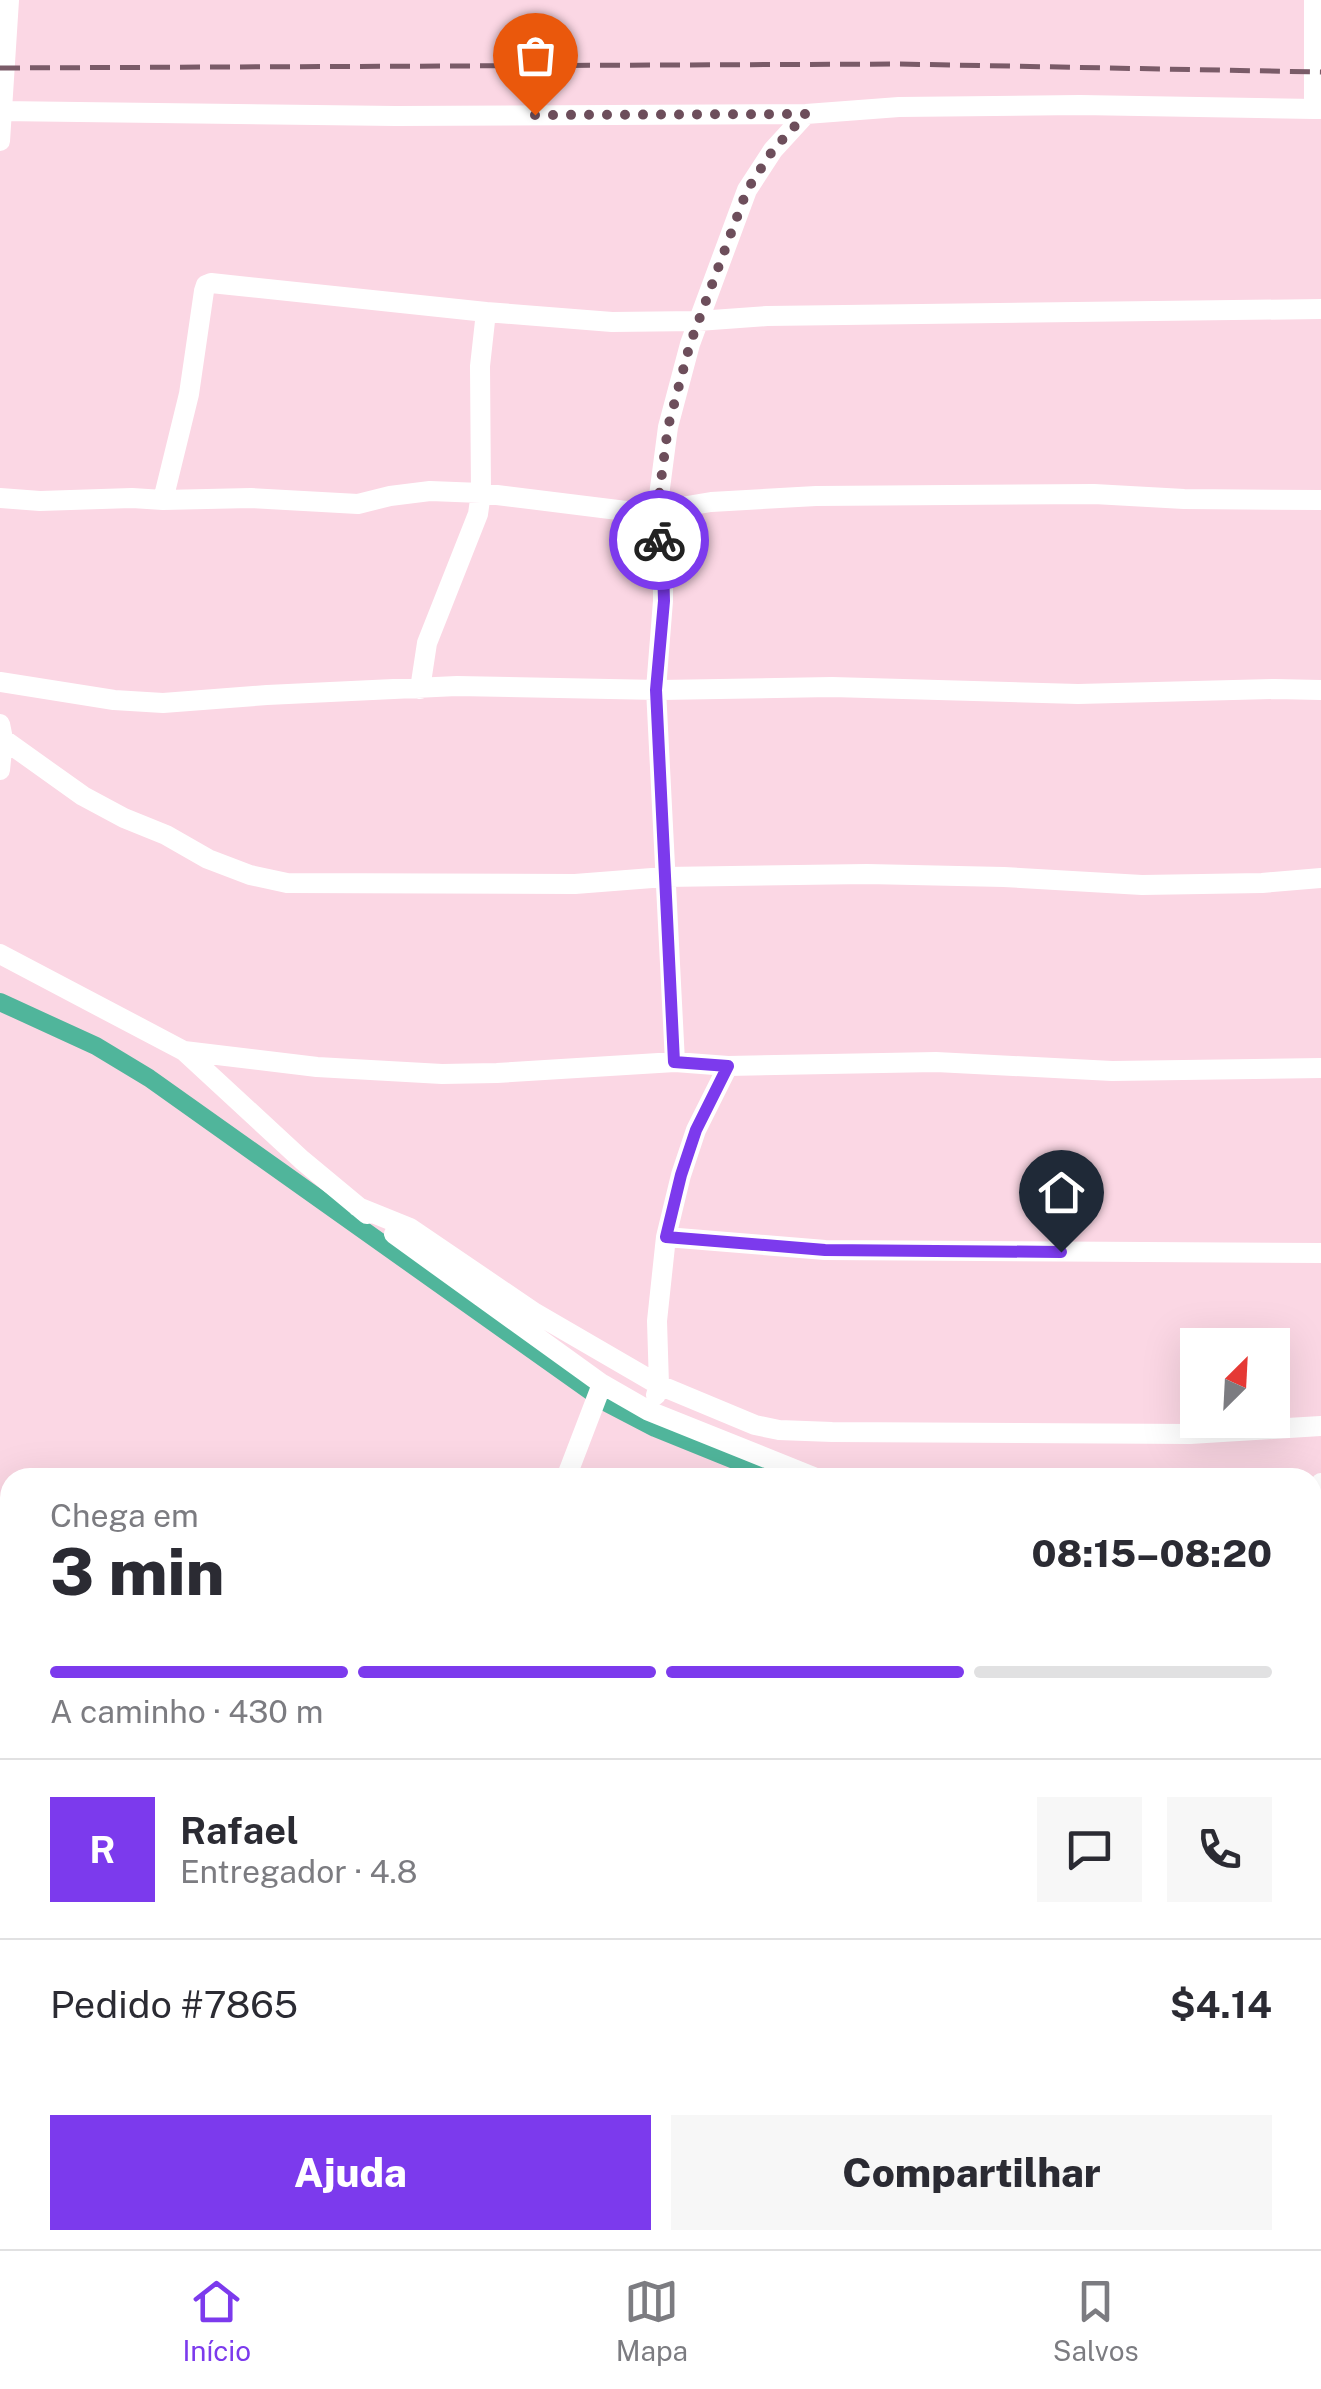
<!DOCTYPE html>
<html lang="pt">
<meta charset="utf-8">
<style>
body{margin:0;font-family:"Public Sans",sans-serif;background:#f7f7f7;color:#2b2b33;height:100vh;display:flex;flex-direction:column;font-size:38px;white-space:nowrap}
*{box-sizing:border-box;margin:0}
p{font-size:32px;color:#7c7c81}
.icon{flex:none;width:55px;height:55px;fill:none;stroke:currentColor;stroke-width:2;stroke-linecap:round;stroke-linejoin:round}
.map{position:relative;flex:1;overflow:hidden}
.side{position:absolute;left:0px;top:1468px;width:1322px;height:782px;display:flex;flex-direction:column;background:#fff;border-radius:30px 30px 0 0;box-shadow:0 10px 40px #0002}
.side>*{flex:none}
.needle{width:65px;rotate:24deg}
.fabs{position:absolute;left:1180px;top:1328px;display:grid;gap:20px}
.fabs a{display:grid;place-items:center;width:110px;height:110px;border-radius:0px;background:#fff;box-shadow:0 10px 40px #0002;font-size:50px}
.pin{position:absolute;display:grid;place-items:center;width:85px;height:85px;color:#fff;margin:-102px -42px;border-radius:50% 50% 50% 0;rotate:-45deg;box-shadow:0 0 10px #0007}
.pin .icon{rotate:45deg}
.courier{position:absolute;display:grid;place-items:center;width:100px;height:100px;margin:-50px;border:8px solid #7c3aed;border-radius:50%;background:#fff;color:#222;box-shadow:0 2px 12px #0007}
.headline em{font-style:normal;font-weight:800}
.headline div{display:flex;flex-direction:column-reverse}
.headline{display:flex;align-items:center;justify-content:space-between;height:170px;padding:0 50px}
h1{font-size:65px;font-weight:800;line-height:75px}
.bar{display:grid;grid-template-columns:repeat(4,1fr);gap:15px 10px;align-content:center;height:120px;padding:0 50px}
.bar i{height:12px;border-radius:8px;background:#e1e1e2}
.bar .on{background:#7c3aed}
.bar p{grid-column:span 4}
.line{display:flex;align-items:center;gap:25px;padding:0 50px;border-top:2px solid #e1e1e2}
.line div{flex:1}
.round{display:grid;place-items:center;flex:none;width:105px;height:105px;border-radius:0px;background:#f7f7f7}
.cta{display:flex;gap:20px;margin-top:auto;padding:20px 50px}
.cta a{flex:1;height:115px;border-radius:0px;background:#7c3aed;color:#fff;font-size:40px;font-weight:800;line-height:115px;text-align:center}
.cta a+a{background:#f7f7f7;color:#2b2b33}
.dock{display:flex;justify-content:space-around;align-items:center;height:140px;border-top:2px solid #e1e1e2;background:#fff;font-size:28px;color:#7c7c81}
.dock a{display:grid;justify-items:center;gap:5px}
.dock .on{color:#7c3aed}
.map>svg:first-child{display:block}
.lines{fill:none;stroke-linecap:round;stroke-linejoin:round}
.stream{stroke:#50b59b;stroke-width:5}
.canal{stroke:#50b59b;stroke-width:18}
.path{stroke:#8f6f7c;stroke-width:4;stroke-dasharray:8 8;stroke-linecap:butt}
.minor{stroke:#fff;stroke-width:20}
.rail{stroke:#7a5b68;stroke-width:5;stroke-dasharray:20 10;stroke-linecap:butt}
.done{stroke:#6d4e5b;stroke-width:10;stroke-dasharray:0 18}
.route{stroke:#7c3aed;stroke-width:12}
</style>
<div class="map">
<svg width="1321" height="2249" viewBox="0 0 1321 2249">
<rect width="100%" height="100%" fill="#fbd7e4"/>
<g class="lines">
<path class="stream" d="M0 2246 6 2249"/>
<path class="canal" d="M0 1002 96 1046 149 1078 607 1403 655 1428 779 1478
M1312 1691 1321 1692"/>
<path class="path" d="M0 1808H10
M0 1999 10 2004
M196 2240 199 2249"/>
<path class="minor" d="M1314 0V109H1321
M0 111 396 116 806 114 899 107 1080 105 1314 109
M0 141 9 0
M0 498 40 501 132 498 163 500 251 498 358 504 390 496 430 491 481 493 626 511H657L711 502 816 496 1094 494 1184 499 1321 500
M163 500 189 394 204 291 206 285 211 283 486 312 612 322 698 321 767 316 1321 309
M0 682 114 700 163 703 267 695 457 686 660 690 832 687 1078 694 1275 689 1321 690
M420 689 427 643 478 514 481 493 480 366 486 312
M0 724 3 739 0 770
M3 739 83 796 124 818 166 835 208 859 250 875 287 883 575 884 665 877 867 874 1004 877 1142 885 1262 883 1321 878
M0 954 184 1051 302 1160 367 1214
M184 1051 317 1067 442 1074 497 1073 675 1062 728 1066 936 1062 1112 1071 1321 1068
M675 1062 656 689 663 601V565L657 511 668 427 690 344 747 190 773 150 806 114
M358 1207 410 1228 535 1313 659 1385 755 1425 779 1430 832 1432 1190 1434 1321 1426
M394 1234 602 1384 649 1411 816 1478
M666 1237 825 1250 1321 1253
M656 1395 659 1385 657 1321 666 1237 681 1175 696 1130 728 1066
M566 1478 602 1384
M1312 1502 1321 1483
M1312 1669 1321 1671
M953 2249 955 2240
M1150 2249V2240"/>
<path class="rail" d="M0 68 899 64 1321 72"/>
</g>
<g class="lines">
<path class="done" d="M535 115 806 114 773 150 747 190 690 344 668 427 657 511 659 540"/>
<path class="route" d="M659 540 663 566 664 601 656 690 674 1062 728 1066 696 1130 681 1175 666 1237 825 1250 1061 1252"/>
</g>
</svg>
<div class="fabs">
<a><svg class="needle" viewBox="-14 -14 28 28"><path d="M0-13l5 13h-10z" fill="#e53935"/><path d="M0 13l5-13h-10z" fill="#7c7c81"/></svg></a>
</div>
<div class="pin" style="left:535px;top:115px;background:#ea580c"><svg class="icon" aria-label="bag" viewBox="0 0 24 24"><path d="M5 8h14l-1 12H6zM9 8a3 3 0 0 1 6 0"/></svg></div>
<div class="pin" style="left:1061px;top:1252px;background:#1f2937"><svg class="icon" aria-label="home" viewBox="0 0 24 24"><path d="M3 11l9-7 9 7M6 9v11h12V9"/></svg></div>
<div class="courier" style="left:659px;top:540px"><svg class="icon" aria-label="bike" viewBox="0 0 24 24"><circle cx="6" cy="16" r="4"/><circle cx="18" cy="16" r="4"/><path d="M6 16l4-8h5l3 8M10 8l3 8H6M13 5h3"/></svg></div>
<section class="side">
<div class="headline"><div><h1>3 min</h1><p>Chega em</p></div><em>08:15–08:20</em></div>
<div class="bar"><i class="on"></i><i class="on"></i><i class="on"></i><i></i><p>A caminho · 430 m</p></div>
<div class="line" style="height:180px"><b class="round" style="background:#7c3aed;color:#fff">R</b><div><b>Rafael</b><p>Entregador · 4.8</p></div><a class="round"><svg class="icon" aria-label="chat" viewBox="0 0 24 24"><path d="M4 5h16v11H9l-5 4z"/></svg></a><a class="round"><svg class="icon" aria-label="phone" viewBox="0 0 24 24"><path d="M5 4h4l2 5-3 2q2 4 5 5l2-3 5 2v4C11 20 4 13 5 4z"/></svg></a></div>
<div class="line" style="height:130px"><div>Pedido #7865</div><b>$4.14</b></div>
<div class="cta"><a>Ajuda</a><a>Compartilhar</a></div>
</section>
</div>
<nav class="dock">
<a class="on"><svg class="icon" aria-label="home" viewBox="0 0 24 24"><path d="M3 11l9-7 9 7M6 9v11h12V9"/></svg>Início</a>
<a><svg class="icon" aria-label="map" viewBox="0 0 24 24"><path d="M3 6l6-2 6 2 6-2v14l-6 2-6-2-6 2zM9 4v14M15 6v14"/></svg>Mapa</a>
<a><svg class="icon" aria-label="saved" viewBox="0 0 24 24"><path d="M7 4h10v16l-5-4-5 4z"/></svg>Salvos</a>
</nav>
